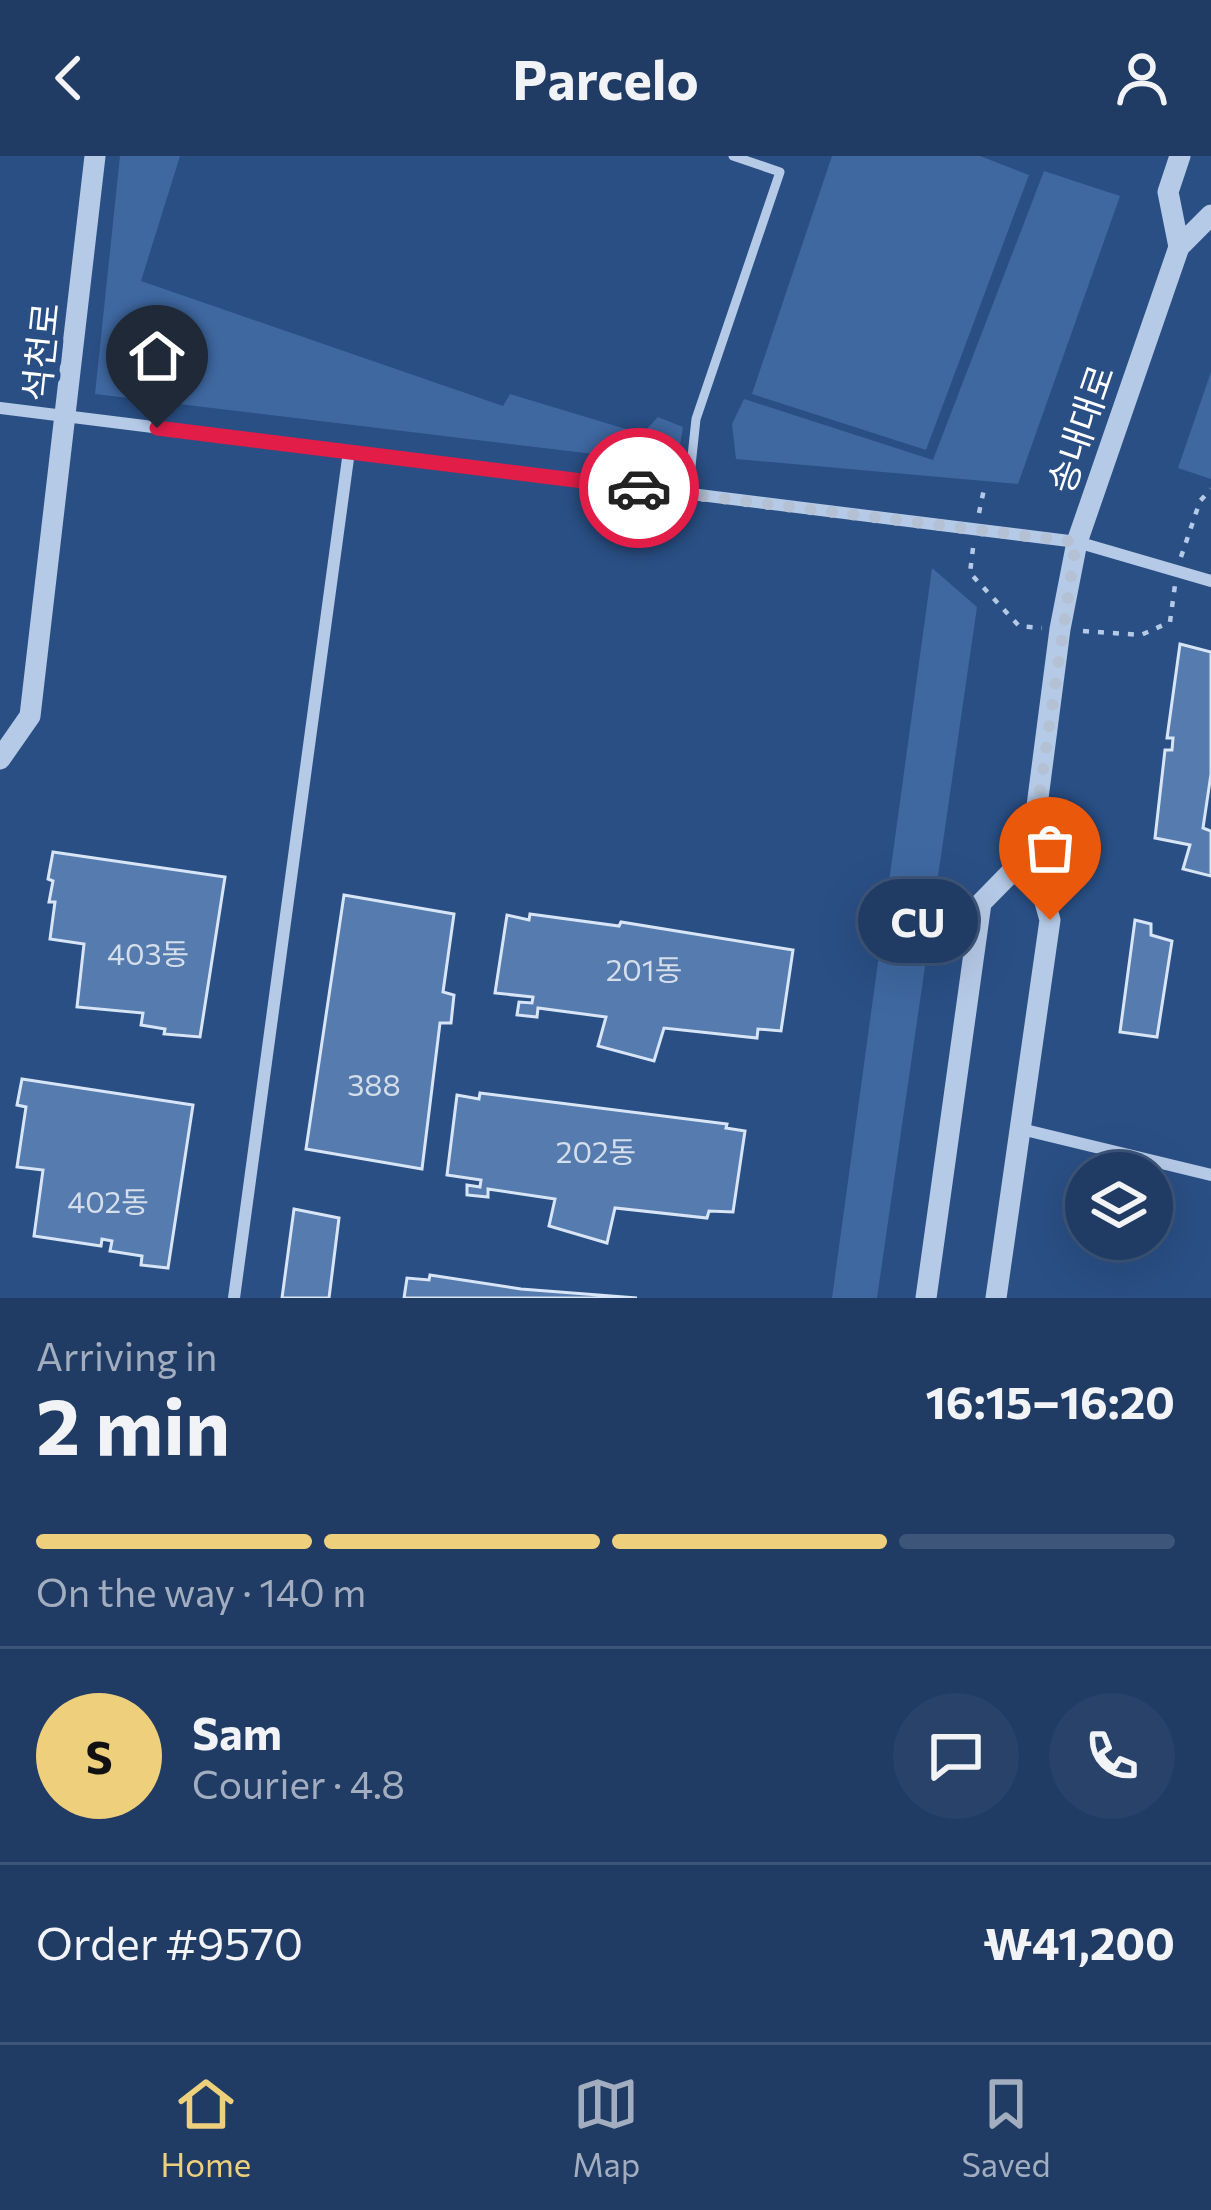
<!DOCTYPE html>
<meta charset="utf-8">
<style>
body{margin:0;font-family:Commissioner,"Noto Sans KR",sans-serif;background:#28426a;color:#f1f3f6;height:100vh;display:flex;flex-direction:column;font-size:45px;white-space:nowrap}
*{box-sizing:border-box;margin:0}
p{font-size:39px;color:#a2adbf}
.icon{flex:none;width:66px;height:66px;fill:none;stroke:currentColor;stroke-width:2;stroke-linecap:round;stroke-linejoin:round}
.map{position:relative;height:1142px;overflow:hidden}
.sheet{display:flex;flex-direction:column;background:#203b64;flex:1}
.sheet>*{flex:none}
.buttons{position:absolute;left:1065px;top:996px;display:grid;gap:24px}
.buttons a{display:grid;place-items:center;width:108px;height:108px;border-radius:50%;background:#203b64;box-shadow:0 12px 48px #0002,0 0 0 3px #3d5578;font-size:60px}
.pin{position:absolute;display:grid;place-items:center;width:102px;height:102px;color:#fff;margin:-123px -51px;border-radius:50% 50% 50% 0;rotate:-45deg;box-shadow:0 0 12px #0007}
.pin .icon{rotate:45deg}
.courier{position:absolute;display:grid;place-items:center;width:120px;height:120px;margin:-60px;border:9px solid #e11d48;border-radius:50%;background:#fff;color:#222;box-shadow:0 3px 15px #0007}
.bubble{position:absolute;height:84px;border-radius:42px;background:#203b64;box-shadow:0 12px 48px #0002,0 0 0 3px #3d5578;font-size:39px;font-weight:700;line-height:84px;text-align:center}
.head em{font-style:normal;font-weight:700}
.head div{display:flex;flex-direction:column-reverse}
.head{display:flex;align-items:center;justify-content:space-between;height:204px;padding:0 36px}
h1{font-size:78px;font-weight:700;line-height:90px}
.bar{display:grid;grid-template-columns:repeat(4,1fr);gap:18px 12px;align-content:center;height:144px;padding:0 36px}
.bar i{height:15px;border-radius:9px;background:#3d5578}
.bar .on{background:#eed07c}
.bar p{grid-column:span 4}
.line{display:flex;align-items:center;gap:30px;padding:0 36px;border-top:3px solid #3d5578}
.line div{flex:1}
.round{display:grid;place-items:center;flex:none;width:126px;height:126px;border-radius:63px;background:#28426a}
header{display:flex;justify-content:space-between;align-items:center;height:156px;padding:0 36px;background:#203b64;font-size:54px;font-weight:700}
.dock{display:flex;justify-content:space-around;align-items:center;height:168px;border-top:3px solid #3d5578;background:#203b64;font-size:33px;color:#a2adbf}
.dock a{display:grid;justify-items:center;gap:6px}
.dock .on{color:#eed07c}
.map>svg:first-child{display:block}
.green{fill:#3f68a1}
.building{fill:#567bae;stroke:#d8e5f6;stroke-width:3}
.lines{fill:none;stroke-linecap:round;stroke-linejoin:round}
.path{stroke:#b5cae7;stroke-width:4.5;stroke-dasharray:6 9;stroke-linecap:butt}
.service{stroke:#b5cae7;stroke-width:9}
.minor{stroke:#b5cae7;stroke-width:12}
.tertiary{stroke:#b5cae7;stroke-width:21}
.done{stroke:#b4c1d4;stroke-width:12;stroke-dasharray:0 21.6}
.route{stroke:#e11d48;stroke-width:15}
.labels{text-anchor:middle;stroke-width:12;stroke-linejoin:round;paint-order:stroke}
.number-label{font-size:30px;fill:#d5deeb}
.street-label{font-size:36px;fill:#fff;stroke:#2a4f85}
</style>
<header><svg class="icon" aria-label="back" viewBox="0 0 24 24"><path d="M15 5l-7 7 7 7"/></svg>Parcelo<svg class="icon" aria-label="person" viewBox="0 0 24 24"><circle cx="12" cy="8" r="4"/><path d="M4 21q1-7 8-7t8 7"/></svg></header>
<div class="map">
<svg width="1211" height="1142" viewBox="0 0 1211 1142">
<rect width="100%" height="100%" fill="#2a4f85"/>
<path class="green" d="M120 0H180L141 125 503 250 510 238 642 278 658 261 683 271 677 308 95 238Z
M832 0H980L1029 19 926 294 752 238Z
M1044 15 1120 40 1018 328 736 303 732 268 744 243 933 304Z
M1211 216V323L1178 312Z
M932 412 977 451 877 1142H832Z"/>
<path class="building" d="M1180 488 1211 496V618L1203 672 1211 675V720L1183 713 1190 689 1155 682 1165 594H1172L1173 582H1167Z
M53 696 225 721 200 881 164 878 165 873 141 869 143 857 77 851 84 788 50 783 55 746H49L53 725 48 723Z
M344 739 454 758 443 836 454 839 451 867H440L422 1013 306 993Z
M530 758 619 770 621 766 793 794 781 875 758 873 757 882 664 872 654 905 598 890 606 861 538 852 537 861 517 859 519 846 532 847 533 841 495 837 507 759 529 764Z
M1135 764 1151 768V779L1172 785 1157 881 1120 876Z
M22 923 193 949 168 1112 141 1109 142 1100 110 1095 112 1085 102 1083 101 1090 34 1080 43 1014 17 1011 26 951 17 949Z
M480 937 727 968 726 972 745 975 733 1056 709 1055 707 1062 615 1052 607 1087 549 1070 555 1043 488 1033V1041L467 1039V1029L480 1031 481 1024 447 1019 457 939 479 943Z
M294 1053 339 1062 329 1142H282Z
M430 1119 521 1133 637 1142H404L407 1122 429 1124Z"/>
<g class="lines">
<path class="path" d="M979 357 984 333
M973 392 970 417 1019 470 1042 472
M1181 401 1200 345 1211 333
M1083 475 1141 479 1170 466 1175 429"/>
<path class="service" d="M688 338 696 263 780 16 733 0"/>
<path class="minor" d="M0 252 1077 386 1211 425
M1021 973 1211 1019
M234 1142 349 295"/>
<path class="tertiary" d="M1179 91 1168 36 1180 0
M0 603 30 560 95 0
M926 1142 981 747 1031 696
M996 1142 1050 764 1031 696 1060 473 1077 386 1179 91 1211 59"/>
</g>
<g class="lines">
<path class="done" d="M639 332 1076 386 1031 696 1050 764"/>
<path class="route" d="M157 272 639 332"/>
</g>
<g class="labels">
<g class="number-label">
<text x="148" y="809">403동</text>
<text x="644" y="825">201동</text>
<text x="374" y="940">388</text>
<text x="596" y="1007">202동</text>
<text x="108" y="1057">402동</text>
</g>
<g class="street-label">
<text transform="translate(41 196) rotate(-84)" y="13">석천로</text>
<text transform="translate(1081 273) rotate(-71)" y="13">송내대로</text>
</g>
</g>
</svg>
<div class="buttons">
<a><svg class="icon" aria-label="layers" viewBox="0 0 24 24"><path d="M12 4l9 5-9 5-9-5zM3 14l9 5 9-5"/></svg></a>
</div>
<div class="pin" style="left:1050px;top:764px;background:#ea580c"><svg class="icon" aria-label="bag" viewBox="0 0 24 24"><path d="M5 8h14l-1 12H6zM9 8a3 3 0 0 1 6 0"/></svg></div>
<div class="pin" style="left:157px;top:272px;background:#1f2937"><svg class="icon" aria-label="home" viewBox="0 0 24 24"><path d="M3 11l9-7 9 7M6 9v11h12V9"/></svg></div>
<div class="courier" style="left:639px;top:332px"><svg class="icon" aria-label="car" viewBox="0 0 24 24"><path d="M5 17H2v-5l4-1 3-4h7l3 4 3 1v5h-3M9 17h6M6 11h13"/><circle cx="7" cy="17" r="2"/><circle cx="17" cy="17" r="2"/></svg></div>
<div class="bubble" style="left:858px;top:723px;width:120px">CU</div>
</div>
<section class="sheet">
<div class="head"><div><h1>2 min</h1><p>Arriving in</p></div><em>16:15–16:20</em></div>
<div class="bar"><i class="on"></i><i class="on"></i><i class="on"></i><i></i><p>On the way · 140 m</p></div>
<div class="line" style="height:216px"><b class="round" style="background:#eed07c;color:#111">S</b><div><b>Sam</b><p>Courier · 4.8</p></div><a class="round"><svg class="icon" aria-label="chat" viewBox="0 0 24 24"><path d="M4 5h16v11H9l-5 4z"/></svg></a><a class="round"><svg class="icon" aria-label="phone" viewBox="0 0 24 24"><path d="M5 4h4l2 5-3 2q2 4 5 5l2-3 5 2v4C11 20 4 13 5 4z"/></svg></a></div>
<div class="line" style="height:156px"><div>Order #9570</div><b>₩41,200</b></div>
</section>
<nav class="dock">
<a class="on"><svg class="icon" aria-label="home" viewBox="0 0 24 24"><path d="M3 11l9-7 9 7M6 9v11h12V9"/></svg>Home</a>
<a><svg class="icon" aria-label="map" viewBox="0 0 24 24"><path d="M3 6l6-2 6 2 6-2v14l-6 2-6-2-6 2zM9 4v14M15 6v14"/></svg>Map</a>
<a><svg class="icon" aria-label="saved" viewBox="0 0 24 24"><path d="M7 4h10v16l-5-4-5 4z"/></svg>Saved</a>
</nav>
